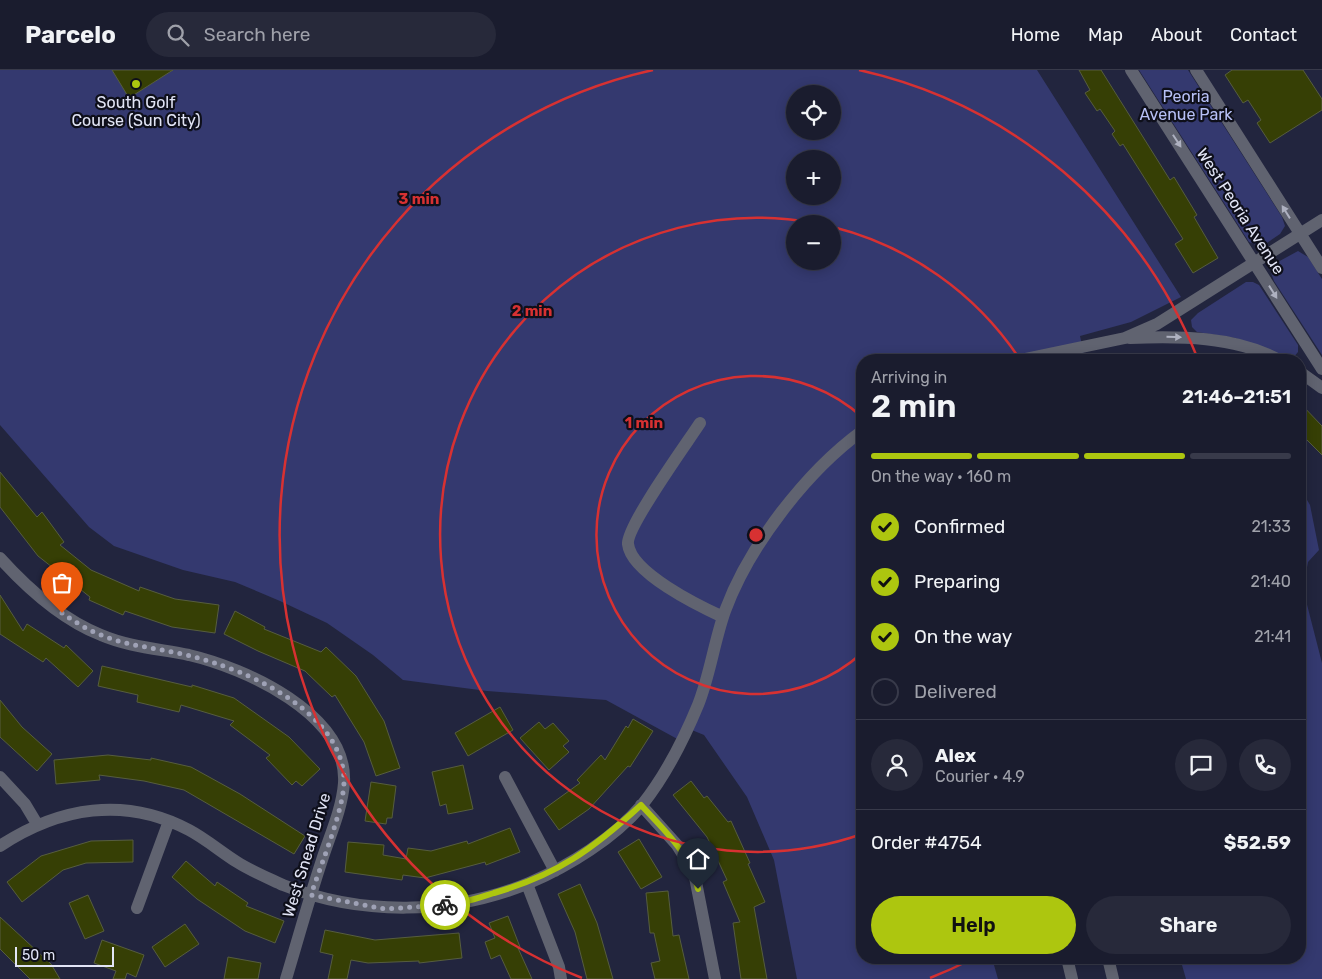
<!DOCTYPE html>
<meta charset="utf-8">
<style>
body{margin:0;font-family:Rubik,sans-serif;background:#27293a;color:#f1f3f6;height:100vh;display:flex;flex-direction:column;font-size:19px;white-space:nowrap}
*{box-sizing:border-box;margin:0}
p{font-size:16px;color:#9fa1aa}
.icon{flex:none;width:28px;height:28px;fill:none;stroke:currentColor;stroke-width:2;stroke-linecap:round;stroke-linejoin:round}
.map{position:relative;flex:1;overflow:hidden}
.panel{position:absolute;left:856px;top:284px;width:450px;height:610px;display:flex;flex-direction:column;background:#1a1c2e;border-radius:20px;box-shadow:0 2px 12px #0003,0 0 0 1px #383a4a}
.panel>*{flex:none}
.controls{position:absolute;left:786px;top:15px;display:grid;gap:10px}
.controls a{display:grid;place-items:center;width:55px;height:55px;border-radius:50%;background:#1a1c2e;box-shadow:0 2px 12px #0003,0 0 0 1px #383a4a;font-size:25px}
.scale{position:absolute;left:15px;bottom:12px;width:99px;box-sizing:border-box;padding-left:5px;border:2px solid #e2e5f6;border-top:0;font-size:14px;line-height:18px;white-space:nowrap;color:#e2e5f6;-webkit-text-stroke:4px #0e0f1a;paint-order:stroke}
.pin{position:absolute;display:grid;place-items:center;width:42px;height:42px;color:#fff;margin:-51px -21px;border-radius:50% 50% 50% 0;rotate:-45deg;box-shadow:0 0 5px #0007}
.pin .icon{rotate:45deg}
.courier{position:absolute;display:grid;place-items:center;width:50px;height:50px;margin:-25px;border:4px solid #adc60f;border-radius:50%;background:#fff;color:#222;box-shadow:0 1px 6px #0007}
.summary em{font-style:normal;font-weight:600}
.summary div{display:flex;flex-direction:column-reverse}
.summary{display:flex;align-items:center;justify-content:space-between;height:85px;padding:0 15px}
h1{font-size:32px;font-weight:600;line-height:38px}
.bar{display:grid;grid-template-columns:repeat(4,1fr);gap:8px 5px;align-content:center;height:60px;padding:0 15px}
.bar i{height:6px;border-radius:4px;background:#383a4a}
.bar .active{background:#adc60f}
.bar p{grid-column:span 4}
.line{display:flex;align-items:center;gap:12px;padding:0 15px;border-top:1px solid #383a4a}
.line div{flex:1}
.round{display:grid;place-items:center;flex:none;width:52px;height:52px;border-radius:26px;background:#27293a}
ol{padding:0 15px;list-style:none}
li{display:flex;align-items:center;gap:15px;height:55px}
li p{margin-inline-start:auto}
li .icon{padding:5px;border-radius:50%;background:#adc60f;color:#111;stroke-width:4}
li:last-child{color:#9fa1aa}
li i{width:28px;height:28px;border:2px solid #383a4a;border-radius:50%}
.primary-button{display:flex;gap:10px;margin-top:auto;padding:10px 15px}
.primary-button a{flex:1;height:58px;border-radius:30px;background:#adc60f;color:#111;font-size:20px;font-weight:600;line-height:58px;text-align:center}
.primary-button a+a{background:#27293a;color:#f1f3f6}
header{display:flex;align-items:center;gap:30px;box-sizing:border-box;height:70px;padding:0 25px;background:#1a1c2e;border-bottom:1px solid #383a4a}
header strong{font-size:24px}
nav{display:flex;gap:28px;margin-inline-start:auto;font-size:18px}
.search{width:350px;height:45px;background:#27293a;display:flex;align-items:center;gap:12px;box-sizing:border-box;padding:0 18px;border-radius:28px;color:#9fa1aa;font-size:19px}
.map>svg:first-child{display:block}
.green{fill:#34396f;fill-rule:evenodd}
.building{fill:#363f05;stroke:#565d3f}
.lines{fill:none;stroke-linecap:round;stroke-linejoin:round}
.minor{stroke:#606370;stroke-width:12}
.oneway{fill:#aeb1c0}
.done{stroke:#9fa2b6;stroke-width:5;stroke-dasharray:0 9}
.route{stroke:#adc60f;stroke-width:6}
.ring{fill:none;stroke:#d73132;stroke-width:2.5}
.poi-dot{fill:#adc60f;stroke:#0e0f1a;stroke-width:2}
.labels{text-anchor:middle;stroke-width:4.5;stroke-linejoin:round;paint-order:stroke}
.park-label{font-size:16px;fill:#b7c0f6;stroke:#0e0f1a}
.poi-label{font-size:16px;fill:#e2e5f6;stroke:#0e0f1a}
.street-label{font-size:16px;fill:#e2e5f6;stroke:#0e0f1a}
.centre{fill:#d73132;stroke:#0e0f1a;stroke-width:2.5}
.ring-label{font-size:15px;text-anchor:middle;font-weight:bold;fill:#d73132;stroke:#0e0f1a;stroke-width:4.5;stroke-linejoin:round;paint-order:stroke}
</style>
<header>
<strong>Parcelo</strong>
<div class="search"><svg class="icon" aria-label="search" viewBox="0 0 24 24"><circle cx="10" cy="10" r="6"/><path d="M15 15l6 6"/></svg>Search here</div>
<nav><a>Home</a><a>Map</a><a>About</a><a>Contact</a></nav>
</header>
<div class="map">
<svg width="1322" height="909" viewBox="0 0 1322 909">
<rect width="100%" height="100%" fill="#22253e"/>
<path class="green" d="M0 0H1037L1181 227 1131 252 1080 266 1085 290H862V888H992L998 909H797L774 790 747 727 704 665 687 658 681 671 606 630 487 621 403 610 373 585 327 553 280 531 235 512 183 500 114 476 89 457 0 355ZM795 24H832V61H795ZM795 89H832V126H795ZM795 154H832V191H795Z
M1139 0H1188L1282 147 1285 156 1280 164 1261 177 1249 172Z
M1298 181 1308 187 1322 209V285L1274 211 1271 203 1276 193Z
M1246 212H1253L1259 215 1298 275V282L1292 289 1235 268 1197 262 1192 257 1191 250 1198 243Z
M1300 418 1310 435 1319 480 1308 492 1303 519 1322 593V909H1186L1180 888H1300Z"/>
<path class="building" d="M112 0H173L129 28Z
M1079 0H1101L1170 110 1174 107 1197 145 1194 147 1218 188 1193 203 1175 174 1183 169 1123 74 1120 76 1112 64 1115 61 1100 39 1097 41 1085 23 1090 20Z
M1232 0H1303L1322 29V40L1270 73 1257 53 1261 50 1248 30 1243 33 1225 5Z
M1300 333 1322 356V385L1300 363Z
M0 402 37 447 42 442 64 472 60 475 91 500 139 521 140 517 175 529 219 535 215 563 172 557 125 541 123 545 89 530 90 527 38 486 0 437Z
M0 525 23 561 27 554 64 578 66 575 93 601 78 617 46 588 43 592 0 564Z
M235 541 265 557 264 559 321 582 326 577 356 606 384 651 400 698 376 706 364 672 335 625 332 627 305 601 258 581 224 564Z
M102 596 192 617V615L234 628 289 667 320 699 302 716 296 711 292 715 266 688 270 685 230 655 234 651 181 635 179 642 137 632 138 625 98 616Z
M0 630 22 657 52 684 37 701 0 667Z
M500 637 513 660 468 686 455 663Z
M633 649 653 661 630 697 628 696 589 739 559 760 544 739 580 713 577 710 601 685 605 690 626 656 628 658Z
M539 652 545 659 553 653 569 671 563 676 569 682 549 700 520 668Z
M108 685 151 690V688L191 697 240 724 305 766 294 784 184 720 144 711 99 705 100 710 56 714 54 690Z
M463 695 473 739 448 744 446 734 440 736 432 702Z
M691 711 704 728 707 726 728 752 731 751 750 793 748 794 765 832 754 837 767 909H741L733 853 740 852 723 812 727 810 707 767 673 725Z
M371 712 396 716 392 748H387L386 754 365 751Z
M510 758 520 782 486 795 485 792 425 808 403 805 402 810 345 802 348 772 384 775 383 785 406 789 408 778 431 781 467 771 468 774Z
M639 769 662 807 641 819 618 782Z
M133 770V792L86 793 63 800 22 832 7 812 41 786 91 771Z
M186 791 215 816 217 812 248 833 246 836 284 851 275 873 245 861 197 829 172 807Z
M580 814 597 853 613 909H587L575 862 558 824Z
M668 821 673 866 679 865 689 909H655L651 893 660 891 654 863H650L646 823Z
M88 825 104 861 85 869 69 833Z
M508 846 520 877 518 878 532 909H511L500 885 491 889 485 872 495 868 489 853Z
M0 847 51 894 60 909H30L0 879Z
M185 854 199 874 165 897 152 877Z
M325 860 375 870 459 863 462 888 419 893V891L368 893 351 890 347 909H328L333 885 320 882Z
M102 870 144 885 136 907 127 903 125 909H113L116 901 94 893Z
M228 887 261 893 258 909H224Z"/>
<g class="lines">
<path class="minor" d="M1131 0 1322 299
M1196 0 1322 198
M1130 268C1178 266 1235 266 1279 290
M1020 290 1125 268 1157 254 1322 150
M1300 302 1322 318
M700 353C687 373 626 457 628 474 631 503 699 536 723 547
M0 488C28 519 61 549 101 565 129 577 160 579 189 585 245 598 348 644 344 713 342 739 330 765 322 790 309 829 298 869 286 909
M0 707 25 734 37 754
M505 707 555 801
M641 735 677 775 694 802 715 909
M0 776C59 737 125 726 189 760 206 769 221 782 237 792 251 801 268 808 283 815 361 846 452 845 529 813 569 796 614 768 642 735 665 706 684 669 698 635 710 605 714 572 725 541 749 476 806 402 862 361
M527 814 559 897 561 909
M137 838 169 751
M1067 888 1072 909
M1108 888 1113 909"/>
</g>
<defs><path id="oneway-solid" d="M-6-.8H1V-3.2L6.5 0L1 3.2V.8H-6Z" transform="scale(1.25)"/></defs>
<g class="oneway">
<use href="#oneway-solid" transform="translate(1177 71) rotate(57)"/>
<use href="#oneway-solid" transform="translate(1286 142) rotate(-122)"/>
<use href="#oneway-solid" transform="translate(1273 222) rotate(58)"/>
<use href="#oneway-solid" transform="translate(1174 267) rotate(1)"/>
</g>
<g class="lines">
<path class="done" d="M62 543C74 551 87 560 101 565 130 577 160 578 190 586 246 599 345 643 344 712 343 742 321 794 311 825L385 839 445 835"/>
<path class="route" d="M445 835C462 834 478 828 494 823 557 805 593 779 641 735 664 760 691 784 698 819"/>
</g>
<g class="ring">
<path d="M862 583A159 159 0 1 1 862 347"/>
<path d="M862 764A317 317 0 1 1 814 153M833 157A317 317 0 0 1 1019 288"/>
<path d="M972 889A476 476 0 0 1 930 908M582 908A476 476 0 0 1 653 0M859 0A476 476 0 0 1 1197 287"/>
</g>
<circle class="poi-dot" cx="136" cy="14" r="5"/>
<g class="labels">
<g class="park-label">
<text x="1186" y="32">Peoria<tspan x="1186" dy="18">Avenue Park</tspan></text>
</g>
<g class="poi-label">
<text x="136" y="38">South Golf<tspan x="136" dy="18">Course (Sun City)</tspan></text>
</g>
<g class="street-label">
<text transform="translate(1241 141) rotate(57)" y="6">West Peoria Avenue</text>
<text transform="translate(306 785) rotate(-73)" y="6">West Snead Drive</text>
</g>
</g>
<circle cx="756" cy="465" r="8" class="centre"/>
<g class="ring-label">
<text x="419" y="134">3 min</text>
<text x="532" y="246">2 min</text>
<text x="644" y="358">1 min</text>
</g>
</svg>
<div class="controls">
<a><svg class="icon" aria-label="locate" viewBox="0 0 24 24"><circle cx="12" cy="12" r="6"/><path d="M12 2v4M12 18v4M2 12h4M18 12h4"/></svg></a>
<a>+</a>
<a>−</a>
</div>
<div class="scale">50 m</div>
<div class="pin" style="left:62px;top:543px;background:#ea580c"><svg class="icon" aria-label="bag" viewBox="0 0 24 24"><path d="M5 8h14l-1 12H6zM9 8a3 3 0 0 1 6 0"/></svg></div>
<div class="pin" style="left:698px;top:819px;background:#1f2937"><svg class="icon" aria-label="home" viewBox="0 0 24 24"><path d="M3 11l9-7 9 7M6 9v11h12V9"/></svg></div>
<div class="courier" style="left:445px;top:835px"><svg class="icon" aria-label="bike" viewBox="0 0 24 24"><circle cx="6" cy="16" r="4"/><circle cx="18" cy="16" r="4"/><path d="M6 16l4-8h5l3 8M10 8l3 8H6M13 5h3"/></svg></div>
<section class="panel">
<div class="summary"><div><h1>2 min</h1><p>Arriving in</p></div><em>21:46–21:51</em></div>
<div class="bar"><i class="active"></i><i class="active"></i><i class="active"></i><i></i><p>On the way · 160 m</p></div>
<ol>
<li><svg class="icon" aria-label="check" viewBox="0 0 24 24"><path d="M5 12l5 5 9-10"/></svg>Confirmed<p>21:33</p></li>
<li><svg class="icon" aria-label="check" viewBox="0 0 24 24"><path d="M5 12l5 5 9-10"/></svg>Preparing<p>21:40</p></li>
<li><svg class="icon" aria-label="check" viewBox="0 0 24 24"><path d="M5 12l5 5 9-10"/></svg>On the way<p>21:41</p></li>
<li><i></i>Delivered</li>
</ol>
<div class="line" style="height:90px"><a class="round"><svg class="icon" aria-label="person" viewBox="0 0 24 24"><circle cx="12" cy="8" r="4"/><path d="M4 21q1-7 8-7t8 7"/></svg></a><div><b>Alex</b><p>Courier · 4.9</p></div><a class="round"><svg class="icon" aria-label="chat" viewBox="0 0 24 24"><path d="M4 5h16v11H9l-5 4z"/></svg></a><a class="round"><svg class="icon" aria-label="phone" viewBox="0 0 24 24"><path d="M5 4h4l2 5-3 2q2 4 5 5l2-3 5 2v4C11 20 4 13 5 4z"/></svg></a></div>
<div class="line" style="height:65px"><div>Order #4754</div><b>$52.59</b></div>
<div class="primary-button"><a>Help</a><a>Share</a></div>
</section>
</div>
